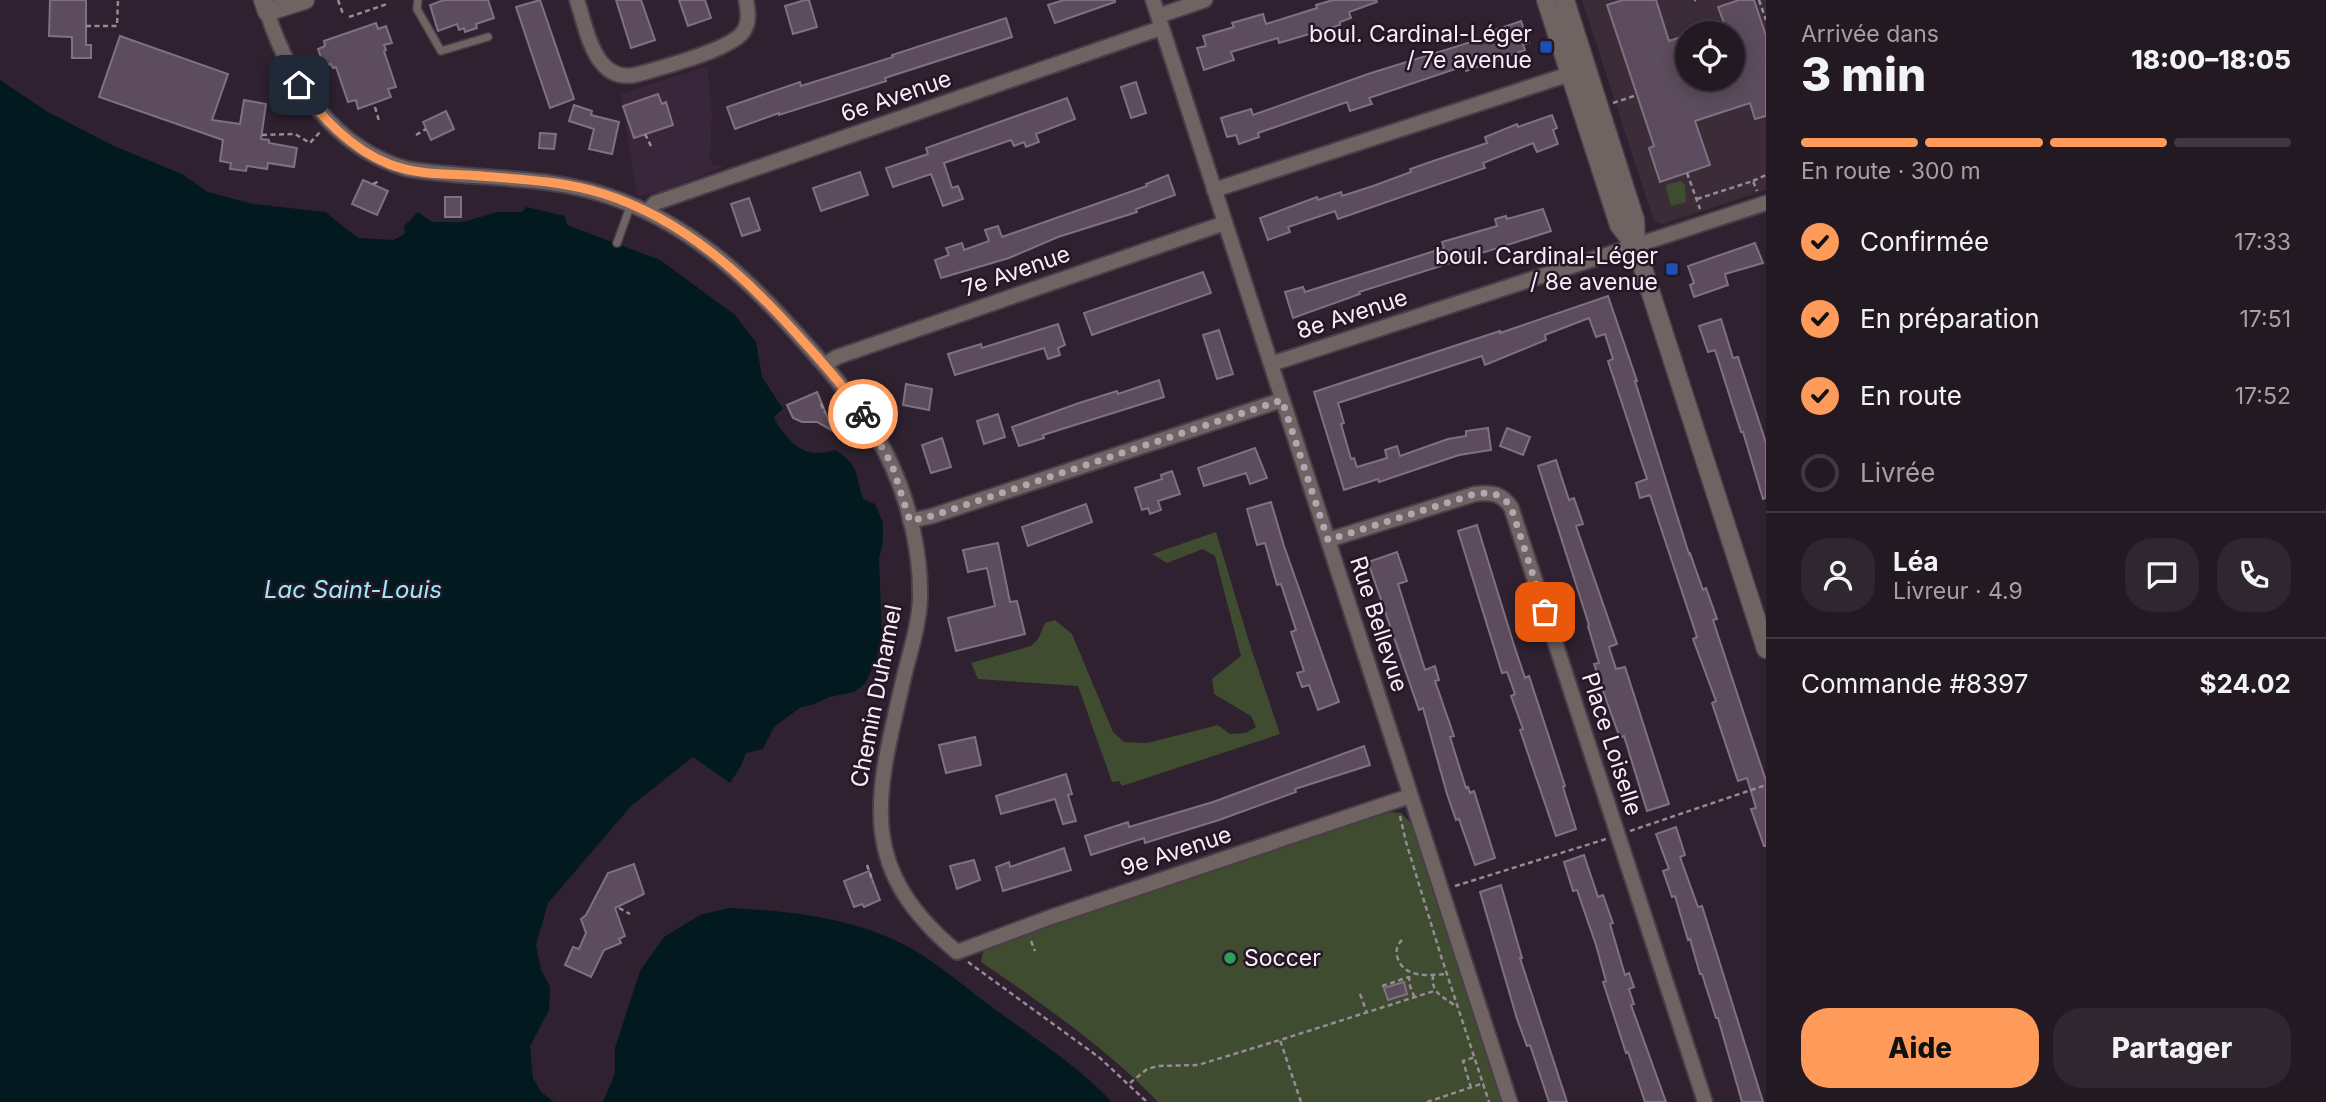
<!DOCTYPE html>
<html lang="fr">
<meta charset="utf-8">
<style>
body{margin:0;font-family:Inter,sans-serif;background:#2f2630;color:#f1f3f6;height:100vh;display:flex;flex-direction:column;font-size:26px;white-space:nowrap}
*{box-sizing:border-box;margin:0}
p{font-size:23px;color:#a3a0a6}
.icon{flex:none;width:38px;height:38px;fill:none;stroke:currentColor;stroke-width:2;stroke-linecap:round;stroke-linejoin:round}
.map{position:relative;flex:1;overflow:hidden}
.details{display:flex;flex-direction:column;background:#231923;width:560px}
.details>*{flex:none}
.controls{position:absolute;left:1675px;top:21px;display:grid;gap:14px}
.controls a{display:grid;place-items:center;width:70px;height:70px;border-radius:50%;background:#231923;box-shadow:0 4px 18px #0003,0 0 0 2px #403841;font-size:35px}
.pin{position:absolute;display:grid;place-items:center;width:60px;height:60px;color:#fff;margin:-30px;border-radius:14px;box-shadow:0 4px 10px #0006}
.courier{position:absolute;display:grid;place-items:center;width:70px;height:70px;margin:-35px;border:5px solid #ff9b5a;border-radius:50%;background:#fff;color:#222;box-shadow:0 2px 9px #0007}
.head em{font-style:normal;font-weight:800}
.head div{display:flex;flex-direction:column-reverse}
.head{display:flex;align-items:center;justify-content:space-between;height:119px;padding:0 35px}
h1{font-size:46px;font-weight:800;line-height:52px}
.bar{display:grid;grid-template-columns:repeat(4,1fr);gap:10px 7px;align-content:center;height:84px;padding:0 35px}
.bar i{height:9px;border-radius:5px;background:#403841}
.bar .selected{background:#ff9b5a}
.bar p{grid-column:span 4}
.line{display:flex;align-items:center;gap:18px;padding:0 35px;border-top:2px solid #403841}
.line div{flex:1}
.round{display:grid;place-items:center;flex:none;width:74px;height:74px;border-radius:28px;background:#2f2630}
ol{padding:0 35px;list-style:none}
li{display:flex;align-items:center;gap:21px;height:77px}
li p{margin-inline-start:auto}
li .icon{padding:7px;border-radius:50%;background:#ff9b5a;color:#111;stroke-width:4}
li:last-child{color:#a3a0a6}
li i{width:38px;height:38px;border:4px solid #403841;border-radius:50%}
.action{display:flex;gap:14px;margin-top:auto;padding:14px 35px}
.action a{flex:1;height:80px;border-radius:28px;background:#ff9b5a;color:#111;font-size:28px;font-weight:800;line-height:80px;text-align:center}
.action a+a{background:#2f2630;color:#f1f3f6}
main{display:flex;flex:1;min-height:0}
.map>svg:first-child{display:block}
.built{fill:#39263a}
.education{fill:#3b2c38;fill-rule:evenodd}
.green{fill:#404c30}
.water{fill:#021a1f}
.building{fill:#5c4c5d;stroke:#807081;stroke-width:2}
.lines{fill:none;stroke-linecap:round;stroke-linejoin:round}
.service-casing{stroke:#4b3e4b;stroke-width:10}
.minor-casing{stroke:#4b3e4b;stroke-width:18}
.tertiary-casing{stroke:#4b3e4b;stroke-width:21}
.path{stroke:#978b97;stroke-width:2.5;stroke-dasharray:5 3.5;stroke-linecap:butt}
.service{stroke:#6f6462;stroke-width:7}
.minor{stroke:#6f6462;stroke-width:14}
.tertiary{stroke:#6f6462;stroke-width:18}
.done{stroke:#b2a6b2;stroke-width:7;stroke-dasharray:0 12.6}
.route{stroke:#ff9b5a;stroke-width:9}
.transit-dot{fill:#1a4fb4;stroke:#251726;stroke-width:2.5}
.leisure-dot{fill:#2e9e5b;stroke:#251726;stroke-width:2.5}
.labels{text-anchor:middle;stroke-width:5;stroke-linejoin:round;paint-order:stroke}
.poi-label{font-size:23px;fill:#f8eef8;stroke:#251726;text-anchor:end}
.street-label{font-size:23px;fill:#f8eef8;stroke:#251726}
.water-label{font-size:24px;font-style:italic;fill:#97ebfb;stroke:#251726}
</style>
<main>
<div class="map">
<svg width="1766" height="1102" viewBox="0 0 1766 1102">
<rect width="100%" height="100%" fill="#2f212f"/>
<path class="built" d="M707 66 712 113 710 159 712 164 725 166 662 191 637 196 621 94Z"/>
<path class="education" d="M1582 0H1766V190L1662 224 1654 221ZM1687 33H1732V79H1687Z"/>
<path class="green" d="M1681 181 1685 185 1686 202 1671 206 1666 187 1668 184Z
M1216 532 1250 645 1280 734 1122 786 1119 781 1112 782 1078 686 978 679 971 663 1031 646 1038 639 1045 623 1055 620 1072 634 1113 732 1124 742 1147 743 1218 725 1230 734 1246 733 1256 727 1251 716 1214 694 1212 679 1241 656 1215 556 1203 549 1167 563 1152 554Z
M1390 812 1401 813 1411 823 1501 1102H1158C1109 1050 1040 1002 981 962L983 951 991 946Z"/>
<path class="water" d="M0 80 48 112 114 146 182 174 208 192 253 204 325 212 358 238 393 240 405 234 404 226 418 212 432 222H463L498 212H522L526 207 565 216 567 225 660 260 735 315 756 342 762 377 783 409 774 417C777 425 781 430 787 437 801 453 814 456 835 450 860 465 855 474 863 499L875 504 883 523V541L879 559 882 639 875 663 865 684 854 692 829 697 812 705 801 707 774 727 763 749 746 753 741 766 730 783 693 757 631 806 548 903 536 945 541 970 550 987 549 1010 530 1046 533 1078 541 1092 554 1102H0Z
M729 908C790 911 849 917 905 945 939 963 969 991 1000 1013 1039 1041 1079 1067 1112 1102H603L615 1073V1048L640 971 664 937 700 915Z"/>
<path class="building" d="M50 0H86V45H91V58H72V37L49 36Z
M444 0H488L494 18 476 24 477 28 465 32 464 28 459 30 457 24 438 31 430 5Z
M540 0 574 99 550 108 516 7Z
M616 0H641L655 40 631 48Z
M679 0H705L711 18 688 26Z
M805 0H809L817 27 793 34 785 6Z
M1064 0H1115V2L1055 23 1048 5Z
M1333 0H1376L1377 2 1349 12 1351 18 1340 22V25L1279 43 1278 38 1231 52 1234 60 1204 70 1197 48 1206 46 1203 36 1234 27 1232 23 1263 14 1266 24 1317 8 1316 5Z
M1623 0H1656L1669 41 1687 35V79H1732V33H1700V31L1724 23 1718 7 1739 0H1754L1766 36V116L1755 119 1750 103 1695 121 1710 165 1660 182 1649 148 1654 146 1607 5Z
M1006 18 1012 37 885 78 886 81 779 115V113L735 129 727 107 800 82 801 86 893 57 892 55Z
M1521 21 1529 43 1523 45 1525 50 1466 71 1464 66 1369 98 1372 104 1350 111 1347 102 1258 133 1259 137 1239 144 1236 135 1227 137 1221 118 1251 109 1253 115 1368 74 1497 34 1495 30Z
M376 23 378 29 386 26 392 43 384 45 386 50 384 51 396 87 388 89 391 97 358 109 356 100 348 102 336 67 333 68 331 64 324 66 318 49 325 46 324 41Z
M120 36 228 74 212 120 240 124 244 100 266 104 261 139 269 140V143L297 148 294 167 268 163 267 169 247 166 246 171 230 169 231 163 220 161 223 140 99 97Z
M1136 82 1146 113 1131 118 1121 87Z
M658 94 662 104 666 102 673 125 634 138 623 106Z
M1067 98 1075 119 1036 134 1039 142 1026 147 1024 142 1014 146 1011 140 944 163 952 188 958 186 963 199 943 206 931 174 893 187 886 168 928 154 926 148Z
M574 105 592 111 591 115 619 122 612 154 589 149 594 129 569 121Z
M446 111 454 129 431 140 423 122Z
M1552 115 1557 128 1553 130 1558 144 1537 152 1533 143 1483 163 1485 168 1338 219 1335 211 1288 227 1290 232 1268 240 1260 218 1317 197 1318 200 1341 192 1342 196 1373 186 1411 172 1410 169 1439 159 1487 143 1485 137 1517 124 1518 127Z
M540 133 556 134 554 149 539 148Z
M860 172 868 195 821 211 813 188Z
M1168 175 1175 195 1136 209 1137 212 1058 237 1009 258 941 278 935 260 949 255 946 248 962 243 964 250 989 241 985 230 998 226 1002 237 1147 186 1146 184Z
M363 180 388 191 377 215 352 204Z
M445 197H461V217H445Z
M749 198 760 230 742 236 731 204Z
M1543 209 1551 231 1359 292 1360 294 1293 318 1285 292 1303 287 1305 292 1444 248 1442 242 1497 226 1495 219 1506 216 1507 219Z
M1755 243 1763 263 1725 274 1728 285 1694 297 1690 285 1694 283 1688 266Z
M1203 272 1211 293 1092 335 1084 313Z
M1608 296 1637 381H1635L1689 554 1690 553 1703 590 1706 588 1717 619 1713 620 1766 781V846H1764L1751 809 1756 808 1747 778 1738 781 1712 703 1716 701 1693 639 1697 637 1650 495 1640 498 1636 483 1647 479 1608 361 1613 359 1605 334 1596 337 1589 318 1545 335 1546 340 1485 365 1482 356 1338 403 1344 423 1341 424 1351 459 1354 458 1357 467 1387 458 1385 450 1397 446 1400 456 1448 439 1466 436V431L1488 428 1491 450 1459 455 1379 482 1378 479 1344 490 1314 392 1500 331V333Z
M1721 319 1733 358 1738 357 1766 443V498L1763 499 1743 432H1741L1715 350 1708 352 1699 326Z
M1058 324 1065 345 1058 348 1060 355 1048 359 1044 348 955 375 948 354 981 344 982 348Z
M1219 330 1233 374 1217 379 1203 335Z
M1159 380 1164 397 1043 435 1044 438 1019 446 1012 427 1079 403 1117 391 1118 394Z
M906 384 932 389 929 410 903 405Z
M817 392 822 404 833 431 817 422H802L793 418 787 405Z
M998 414 1005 437 984 444 977 421Z
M1507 428 1530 437 1523 455 1500 446Z
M942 438 951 467 931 473 922 445Z
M1255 448 1267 478 1250 484 1246 473 1204 486 1198 468Z
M1556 460 1569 500 1574 498 1583 524 1576 526 1617 644 1609 647 1616 669 1625 667 1669 804 1647 811 1624 736 1620 738 1604 694 1594 664 1599 663 1588 626 1589 625 1538 466Z
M1172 471 1180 494 1158 501 1161 510 1150 514 1148 508 1142 510 1135 488 1162 479 1161 475Z
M1271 502 1284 546 1339 702 1318 710 1309 685 1302 687 1297 673 1304 671 1291 632 1296 630 1281 584 1277 585 1265 543 1257 545 1247 509Z
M1086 504 1092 522 1028 546 1022 527Z
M1477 525 1513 642 1525 678 1529 676 1565 786 1563 787 1576 829 1556 836 1520 730 1523 729 1511 696 1515 694 1507 672 1502 673 1458 531Z
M998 543 1010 602 1017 601 1025 634 956 651 948 618 995 606 987 568 968 572 963 550Z
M1397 552 1407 581 1398 584 1425 670 1435 666 1439 680 1435 681 1454 736 1450 737 1466 788 1468 787 1470 793 1474 791 1495 858 1475 865 1459 819 1456 820 1447 794 1423 708 1419 710 1368 562Z
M975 737 981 765 946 773 939 745Z
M1364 746 1370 765 1295 789 1296 792 1219 820 1145 843 1144 838 1091 855 1085 836 1128 822 1129 827 1213 802Z
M1066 774 1072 794 1068 795 1076 821 1063 824 1055 799 1001 814 996 796Z
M1676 827 1685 855 1680 857 1698 907 1702 906 1763 1102H1742L1718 1018H1716L1702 974H1700L1690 939 1688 940 1675 896 1672 897 1663 871 1669 869 1656 834Z
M1064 848 1071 870 1003 891 996 867 1009 862 1010 867Z
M1584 855 1598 897 1603 895 1613 923 1610 924 1625 975 1629 973 1634 987 1629 989 1634 1004 1631 1005 1666 1102H1645L1628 1052 1626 1053 1603 982 1606 981 1596 945 1577 890 1573 891 1564 862Z
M974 860 980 880 957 889 950 866Z
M634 864 644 894 615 908 625 936 619 939 621 943 604 950 591 977 565 965 573 947 579 949 586 933 581 919 586 915 608 873Z
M869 871 880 900 864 907 862 904 854 907 844 881Z
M1501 885 1522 958H1520L1567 1102H1549L1530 1045 1527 1046 1517 1019 1480 892Z
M1404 982 1407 994 1388 1000 1384 988Z"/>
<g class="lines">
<defs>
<path id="service" d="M418 0 417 9 441 51 488 37
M617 243 631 204"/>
<path id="minor" d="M577 0C587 31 595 86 639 74 663 67 730 50 743 32 750 22 748 11 746 0
M1153 0 1510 1102
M267 12C290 82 333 148 407 169 474 180 543 174 608 196 693 224 755 285 812 351 843 386 873 423 892 466 910 506 921 555 920 598 919 627 909 654 903 681 876 797 855 867 957 952L1051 917 1410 796
M1158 16 1205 0
M1214 190 1579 71
M648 211 655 203 1161 28
M1271 364 1766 203
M824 365 837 357 1225 223
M910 521 932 516 1282 400
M1328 540 1475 494C1492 492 1501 493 1511 507L1705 1102"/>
<path id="tertiary" d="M263 0 267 12 305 0
M1546 0 1619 225 1636 247
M1565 0 1635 220 1636 247 1766 649"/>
</defs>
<use href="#service" class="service-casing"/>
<use href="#minor" class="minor-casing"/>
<use href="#tertiary" class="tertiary-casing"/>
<path class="path" d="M338 0 343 14
M1694 0H1696
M1759 0 1766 20
M349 17 387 4
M86 26H117L118 0
M1613 103 1637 95
M375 107 379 121
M645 134 652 148
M262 135 295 134 310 143 321 131
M416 135 426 129
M1687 173 1700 209
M1753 181 1766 175
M373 184 379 181
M1697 199 1753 181 1757 191
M821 404 825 413
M1400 816 1406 842 1441 956 1489 1102
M1630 831 1766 785
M867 865 873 882
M1455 886 1606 839
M619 908 630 914
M1402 940C1397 945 1396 949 1397 956 1403 979 1428 975 1447 974
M1031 941 1035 951
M968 962 1100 1058 1147 1102
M1433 975C1431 993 1441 995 1454 1005L1458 1004
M1409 976 1410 986 1414 996
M1382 986 1409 977
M1360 994 1367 1013
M1130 1083 1147 1069 1158 1066 1198 1065 1280 1040
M1471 1088 1463 1061 1475 1057
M1301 1102 1280 1040 1434 991
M1427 1102 1484 1083"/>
<use href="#service" class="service"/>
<use href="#minor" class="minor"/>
<use href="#tertiary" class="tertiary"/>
</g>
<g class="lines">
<path class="done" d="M863 414 892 465 910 521 932 516 1282 400 1328 540 1475 494C1492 492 1501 493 1511 507L1545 612"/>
<path class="route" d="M299 85C320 117 353 150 389 164 414 174 442 174 468 175 514 179 560 180 604 194 685 220 747 278 802 340 823 363 845 388 863 414"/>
</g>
<g class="transit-dot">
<rect x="1539" y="40" width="14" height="14" rx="3.5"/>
<rect x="1665" y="262" width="14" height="14" rx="3.5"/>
</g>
<circle class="leisure-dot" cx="1230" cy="958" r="7"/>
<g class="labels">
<g class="poi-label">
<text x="1532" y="42">boul. Cardinal-Léger<tspan x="1532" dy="26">/ 7e avenue</tspan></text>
<text x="1658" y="264">boul. Cardinal-Léger<tspan x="1658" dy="26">/ 8e avenue</tspan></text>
<text x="1244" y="966" text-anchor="start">Soccer</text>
</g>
<g class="street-label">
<text transform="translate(896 96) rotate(-19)" y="8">6e Avenue</text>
<text transform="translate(1016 271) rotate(-19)" y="8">7e Avenue</text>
<text transform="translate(1352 314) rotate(-18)" y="8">8e Avenue</text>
<text transform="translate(1379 624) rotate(72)" y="8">Rue Bellevue</text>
<text transform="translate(876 696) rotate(-79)" y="8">Chemin Duhamel</text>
<text transform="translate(1612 744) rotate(72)" y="8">Place Loiselle</text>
<text transform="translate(1176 851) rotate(-18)" y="8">9e Avenue</text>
</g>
<g class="water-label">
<text x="353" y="598">Lac Saint-Louis</text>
</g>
</g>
</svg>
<div class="controls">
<a><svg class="icon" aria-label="locate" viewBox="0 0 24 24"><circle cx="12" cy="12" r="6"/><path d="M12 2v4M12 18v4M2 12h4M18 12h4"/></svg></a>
</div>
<div class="pin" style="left:1545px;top:612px;background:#ea580c"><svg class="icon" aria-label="bag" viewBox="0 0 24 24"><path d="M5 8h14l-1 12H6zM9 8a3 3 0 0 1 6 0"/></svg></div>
<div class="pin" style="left:299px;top:85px;background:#1f2937"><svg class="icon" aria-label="home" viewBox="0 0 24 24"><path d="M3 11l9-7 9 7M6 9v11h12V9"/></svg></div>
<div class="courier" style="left:863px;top:414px"><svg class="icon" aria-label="bike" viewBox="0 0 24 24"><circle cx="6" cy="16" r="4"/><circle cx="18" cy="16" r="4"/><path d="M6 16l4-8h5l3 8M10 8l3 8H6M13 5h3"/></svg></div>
</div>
<section class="details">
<div class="head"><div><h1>3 min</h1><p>Arrivée dans</p></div><em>18:00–18:05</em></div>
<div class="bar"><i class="selected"></i><i class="selected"></i><i class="selected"></i><i></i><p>En route · 300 m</p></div>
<ol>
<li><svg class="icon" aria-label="check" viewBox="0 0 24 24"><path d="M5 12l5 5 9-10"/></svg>Confirmée<p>17:33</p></li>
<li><svg class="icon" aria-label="check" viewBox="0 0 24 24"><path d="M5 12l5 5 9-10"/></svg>En préparation<p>17:51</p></li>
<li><svg class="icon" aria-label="check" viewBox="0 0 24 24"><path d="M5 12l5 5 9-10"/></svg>En route<p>17:52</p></li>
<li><i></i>Livrée</li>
</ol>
<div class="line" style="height:126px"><a class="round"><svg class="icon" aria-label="person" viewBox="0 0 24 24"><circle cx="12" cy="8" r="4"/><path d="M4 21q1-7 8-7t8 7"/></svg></a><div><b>Léa</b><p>Livreur · 4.9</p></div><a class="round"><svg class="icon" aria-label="chat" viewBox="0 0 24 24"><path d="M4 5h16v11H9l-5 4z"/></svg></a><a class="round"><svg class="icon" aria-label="phone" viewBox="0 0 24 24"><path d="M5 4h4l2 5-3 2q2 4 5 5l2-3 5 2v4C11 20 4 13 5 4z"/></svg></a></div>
<div class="line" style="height:91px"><div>Commande #8397</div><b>$24.02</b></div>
<div class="action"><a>Aide</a><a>Partager</a></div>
</section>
</main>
